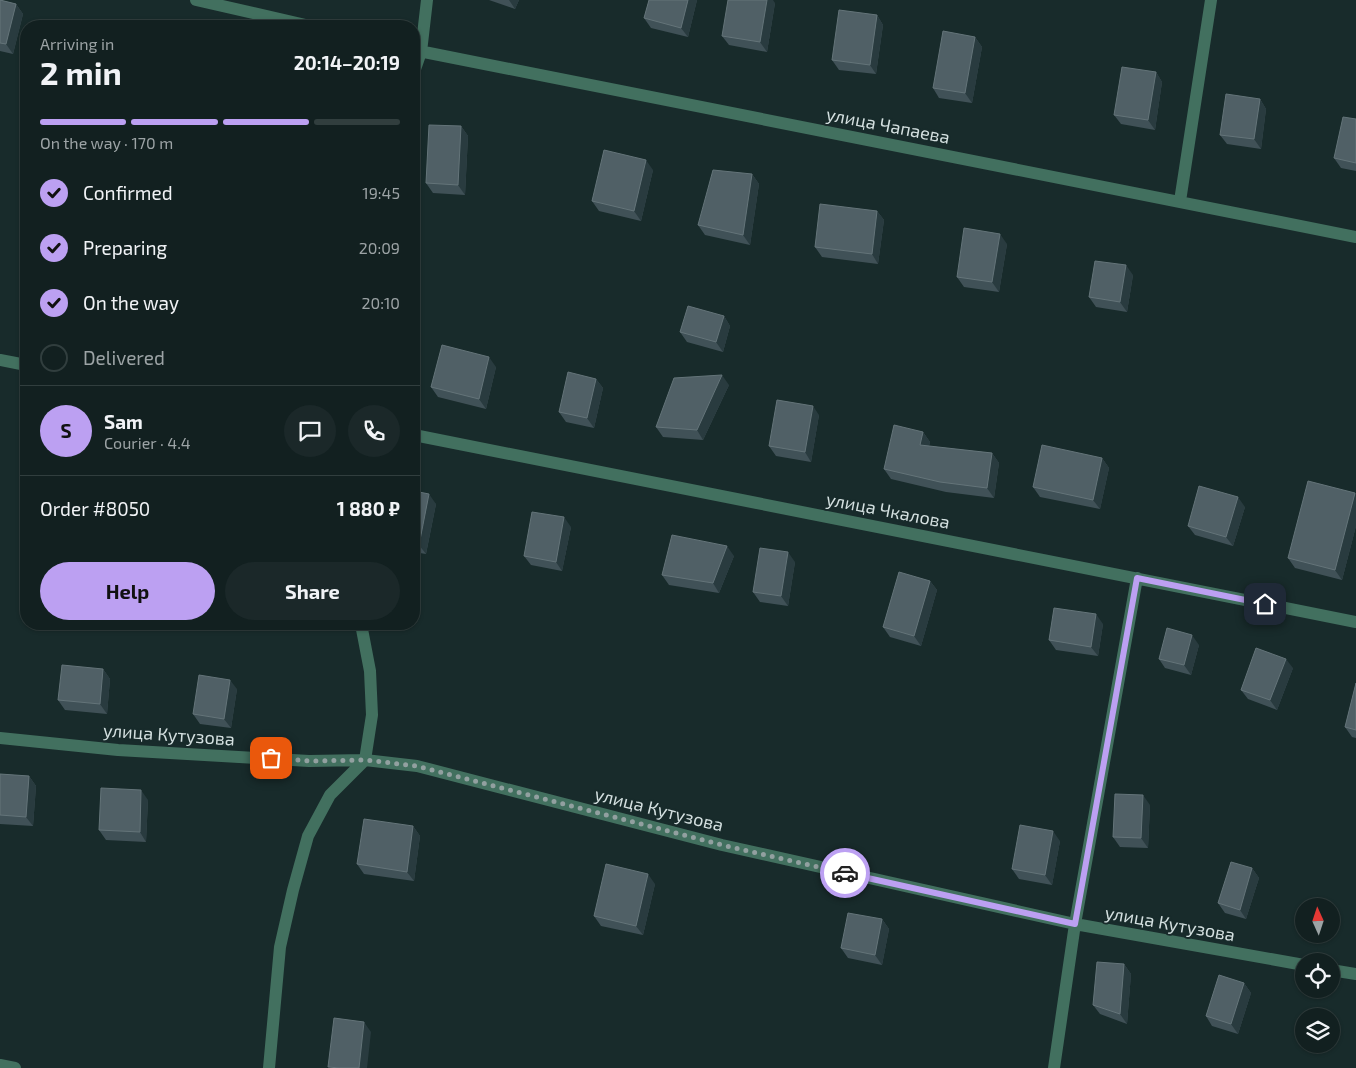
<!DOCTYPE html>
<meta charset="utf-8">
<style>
body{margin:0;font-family:"Exo 2",sans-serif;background:#1b2829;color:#f1f3f6;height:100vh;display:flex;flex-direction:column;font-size:19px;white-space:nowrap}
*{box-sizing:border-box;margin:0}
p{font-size:16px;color:#9ca3a5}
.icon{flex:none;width:28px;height:28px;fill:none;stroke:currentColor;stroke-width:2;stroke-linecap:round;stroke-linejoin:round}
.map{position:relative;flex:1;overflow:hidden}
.details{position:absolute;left:20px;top:20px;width:400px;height:610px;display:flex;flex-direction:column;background:#122020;border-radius:20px;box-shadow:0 1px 4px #0004,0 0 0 1px #313e3e}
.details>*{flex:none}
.needle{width:32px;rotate:357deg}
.tools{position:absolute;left:1295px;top:898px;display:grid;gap:10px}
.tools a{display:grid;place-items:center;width:45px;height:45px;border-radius:50%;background:#122020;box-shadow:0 1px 4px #0004,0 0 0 1px #313e3e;font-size:25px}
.pin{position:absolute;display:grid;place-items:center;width:42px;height:42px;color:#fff;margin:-21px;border-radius:10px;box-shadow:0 2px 8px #0006}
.courier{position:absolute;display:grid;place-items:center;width:50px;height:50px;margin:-25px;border:4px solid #bca0f2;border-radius:50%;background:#fff;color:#222;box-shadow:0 1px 6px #0007}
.summary em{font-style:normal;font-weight:700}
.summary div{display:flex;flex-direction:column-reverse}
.summary{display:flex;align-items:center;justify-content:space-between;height:85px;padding:0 20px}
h1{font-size:32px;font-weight:700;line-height:38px}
.bar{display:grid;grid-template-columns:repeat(4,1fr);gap:8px 5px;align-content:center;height:60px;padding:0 20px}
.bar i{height:6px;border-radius:4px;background:#313e3e}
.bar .on{background:#bca0f2}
.bar p{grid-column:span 4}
.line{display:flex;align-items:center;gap:12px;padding:0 20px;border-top:1px solid #313e3e}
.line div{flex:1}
.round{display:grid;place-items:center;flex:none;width:52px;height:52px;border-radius:26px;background:#1b2829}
ol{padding:0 20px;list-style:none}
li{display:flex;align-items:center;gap:15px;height:55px}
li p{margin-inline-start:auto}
li .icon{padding:5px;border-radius:50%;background:#bca0f2;color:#111;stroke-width:4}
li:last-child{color:#9ca3a5}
li i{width:28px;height:28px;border:2px solid #313e3e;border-radius:50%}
.cta{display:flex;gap:10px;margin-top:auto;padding:10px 20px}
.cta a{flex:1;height:58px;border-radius:30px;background:#bca0f2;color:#111;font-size:20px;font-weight:700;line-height:58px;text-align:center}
.cta a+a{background:#1b2829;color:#f1f3f6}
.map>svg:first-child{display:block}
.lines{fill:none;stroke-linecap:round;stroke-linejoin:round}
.minor{stroke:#42705f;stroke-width:12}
.wall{fill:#405157}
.shaded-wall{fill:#293b3f}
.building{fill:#506066;stroke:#647479}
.done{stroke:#92a0a0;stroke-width:5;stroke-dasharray:0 9}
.route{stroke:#bca0f2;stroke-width:6}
.labels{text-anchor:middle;stroke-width:4;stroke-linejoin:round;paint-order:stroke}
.street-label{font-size:18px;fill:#d3dfdf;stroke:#182b2b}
</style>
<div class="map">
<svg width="1356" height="1068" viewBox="0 0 1356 1068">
<rect width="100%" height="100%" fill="#182b2b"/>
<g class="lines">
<path class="minor" d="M196 0 310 26
M414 50 1356 237
M414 72 421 52 427 0
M1180 201 1211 0
M0 360 26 365
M414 435 1356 622
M0 738 118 750 309 761 365 760 417 766 722 845 1075 924 1304 965
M1331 970 1356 974
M0 1065 15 1068
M269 1068 280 947 293 890 308 836 330 795 365 760 372 715 370 671 361 624
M1054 1068 1075 924 1137 578"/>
</g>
<path class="wall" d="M0 0 16 4 23 14 13 54 0 51Z
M489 0H519L515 9Z
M649 0H697L688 37 651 28 644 18Z
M775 3 767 52 729 45 722 36Z
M877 15 883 25 876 74 839 70 832 60Z
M975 37 982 47 972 103 939 98 933 88Z
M1156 72 1162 82 1155 130 1121 124 1114 115Z
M1260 99 1266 109 1261 149 1227 144 1220 135Z
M1356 119V171L1341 168 1334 158Z
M461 126 468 136 465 195 433 193 426 183Z
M653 170 641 221 599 211 592 201Z
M752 174 759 184 750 245 705 235 698 225Z
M877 211 884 220 878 264 822 257 815 247Z
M1007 244 999 292 964 287 957 277Z
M1133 275 1127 312 1096 307 1089 297Z
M724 316 730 326 723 352 687 342 680 332Z
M496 367 486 409 438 397 431 387Z
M596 379 603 388 594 428 566 422 559 412Z
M729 385 703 440 663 437 656 427Z
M819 415 811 462 776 456 769 446Z
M923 432 930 442 929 446 992 453 999 463 994 498 946 492 891 479 884 469Z
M1102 458 1109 468 1100 509 1040 497 1033 487Z
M414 491 436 504 426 554 414 552Z
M1355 493 1356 495V526L1342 580 1295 568 1288 558Z
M1245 507 1233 546 1195 535 1188 526Z
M571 527 562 571 531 565 524 556Z
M734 556 719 593 669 585 662 575Z
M795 562 788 606 760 602 753 592Z
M930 581 937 590 921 646 890 637 883 627Z
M1103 624 1098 656 1056 650 1049 640Z
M1199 645 1191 675 1165 668 1159 659Z
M1293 668 1277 710 1248 699 1241 690Z
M103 669 110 679 107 714 65 710 58 700Z
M1356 683V738L1352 737 1345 727Z
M237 689 231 728 200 724 193 714Z
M0 774 29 776 36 786 33 826 0 824Z
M148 800 146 842 106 840 99 830Z
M1150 805 1148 848 1120 847 1113 837Z
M413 826 420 836 414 881 364 874 357 864Z
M1060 841 1052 885 1019 879 1012 869Z
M1252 868 1259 878 1246 919 1225 913 1218 903Z
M655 884 643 935 601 926 594 916Z
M882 919 889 929 882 965 848 958 841 948Z
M1124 964 1131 974 1127 1024 1100 1014 1093 1005Z
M1244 983 1251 993 1238 1034 1212 1026 1206 1016Z"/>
<path class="shaded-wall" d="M509 0H519L515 9Z
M688 0H697L688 37 681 28Z
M767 0H773L775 3 767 52 760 42Z
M16 4 23 14 13 54 6 44Z
M877 15 883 25 876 74 870 65Z
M975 37 982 47 972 103 965 93Z
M1156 72 1162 82 1155 130 1148 120Z
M1260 99 1266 109 1261 149 1254 139Z
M461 126 468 136 465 195 458 185Z
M646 160 653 170 641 221 634 211Z
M752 174 759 184 750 245 743 235Z
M877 211 884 220 878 264 872 254Z
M1000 234 1007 244 999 292 992 282Z
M1126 265 1133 275 1127 312 1120 302Z
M724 316 730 326 723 352 716 342Z
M489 357 496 367 486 409 479 399Z
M722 375 729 385 703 440 697 430Z
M596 379 603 388 594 428 587 418Z
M813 406 819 415 811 462 805 452Z
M923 432 930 442 927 455 920 445Z
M992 453 999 463 994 498 987 488Z
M1102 458 1109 468 1100 509 1093 500Z
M1355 493 1356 495V526L1342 580 1335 570Z
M429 494 436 504 426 554 419 545Z
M1238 497 1245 507 1233 546 1226 537Z
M564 517 571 527 562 571 556 562Z
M727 546 734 556 719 593 713 583Z
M788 552 795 562 788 606 781 596Z
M930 581 937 590 921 646 914 636Z
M1096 614 1103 624 1098 656 1091 647Z
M1192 635 1199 645 1191 675 1184 665Z
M1286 659 1293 668 1277 710 1270 700Z
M103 669 110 679 107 714 100 704Z
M230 680 237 689 231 728 224 719Z
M29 776 36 786 33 826 26 817Z
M141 790 148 800 146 842 140 832Z
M1143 795 1150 805 1148 848 1141 838Z
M413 826 420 836 414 881 407 872Z
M1053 831 1060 841 1052 885 1045 875Z
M1252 868 1259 878 1246 919 1240 910Z
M648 874 655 884 643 935 636 926Z
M882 919 889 929 882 965 875 955Z
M1124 964 1131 974 1127 1024 1120 1014Z
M1244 983 1251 993 1238 1034 1231 1024Z
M364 1022 371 1032 367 1068H359Z"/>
<path class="building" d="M0 0 16 4 6 44 0 43Z
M649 0H688L681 28 644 18Z
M728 0H767L760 42 722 36Z
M839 10 877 15 870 65 832 60Z
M943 31 975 37 965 93 933 88Z
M1122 67 1156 72 1148 120 1114 115Z
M1226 94 1260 99 1254 139 1220 135Z
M1343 117 1356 119V163L1334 158Z
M429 125 461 126 458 185 426 183Z
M604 150 646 160 634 211 592 201Z
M713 170 752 174 743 235 698 225Z
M820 204 877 211 872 254 815 247Z
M964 228 1000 234 992 282 957 277Z
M1095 261 1126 265 1120 302 1089 297Z
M688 306 724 316 716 342 680 332Z
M442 345 489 357 479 399 431 387Z
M568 372 596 379 587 418 559 412Z
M722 375 697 430 656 427 674 378Z
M777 400 813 406 805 452 769 446Z
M894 425 923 432 920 445 992 453 987 488 940 482 884 469Z
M1042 445 1102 458 1093 500 1033 487Z
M1308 481 1355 493 1335 570 1288 558Z
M1199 486 1238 497 1226 537 1188 526Z
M414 491 429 494 419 545 414 544Z
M532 512 564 517 556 562 524 556Z
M672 535 727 546 713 583 662 575Z
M760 548 788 552 781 596 753 592Z
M899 572 930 581 914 636 883 627Z
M1054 608 1096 614 1091 647 1049 640Z
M1167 628 1192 635 1184 665 1159 659Z
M1256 648 1286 659 1270 700 1241 690Z
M62 665 103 669 100 704 58 700Z
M199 675 230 680 224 719 193 714Z
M1356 683V730L1345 727Z
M0 774 29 776 26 817 0 815Z
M101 788 141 790 140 832 99 830Z
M1115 794 1143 795 1141 838 1113 837Z
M364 819 413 826 407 872 357 864Z
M1020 825 1053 831 1045 875 1012 869Z
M1231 862 1252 868 1240 910 1218 903Z
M606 864 648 874 636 926 594 916Z
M848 913 882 919 875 955 841 948Z
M1097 962 1124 964 1120 1014 1093 1005Z
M1219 975 1244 983 1231 1024 1206 1016Z
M334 1018 364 1022 359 1068H340L328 1067Z"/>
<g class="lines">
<path class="done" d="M271 758 309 761 365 760 417 766 722 845 845 873"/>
<path class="route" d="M845 873 1075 924 1137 578 1265 604"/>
</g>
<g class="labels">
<g class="street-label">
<text transform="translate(888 126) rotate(11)" y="6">улица Чапаева</text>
<text transform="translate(888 511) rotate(11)" y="6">улица Чкалова</text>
<text transform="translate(169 735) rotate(4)" y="6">улица Кутузова</text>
<text transform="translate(659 810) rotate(14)" y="6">улица Кутузова</text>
<text transform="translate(1170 924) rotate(10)" y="6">улица Кутузова</text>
</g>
</g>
</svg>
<div class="tools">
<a><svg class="needle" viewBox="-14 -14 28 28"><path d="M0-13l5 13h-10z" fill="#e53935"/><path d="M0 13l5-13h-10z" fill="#9ca3a5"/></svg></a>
<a><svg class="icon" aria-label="locate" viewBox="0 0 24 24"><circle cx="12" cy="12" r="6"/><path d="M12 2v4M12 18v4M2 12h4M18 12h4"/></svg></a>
<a><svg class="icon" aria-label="layers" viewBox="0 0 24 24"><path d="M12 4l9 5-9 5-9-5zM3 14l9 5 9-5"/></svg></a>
</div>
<div class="pin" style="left:271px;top:758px;background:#ea580c"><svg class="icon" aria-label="bag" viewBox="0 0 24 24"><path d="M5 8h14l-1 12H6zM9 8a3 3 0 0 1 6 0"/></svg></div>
<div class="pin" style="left:1265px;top:604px;background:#1f2937"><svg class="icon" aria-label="home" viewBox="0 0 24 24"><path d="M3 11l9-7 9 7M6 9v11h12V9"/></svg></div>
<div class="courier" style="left:845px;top:873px"><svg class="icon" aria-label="car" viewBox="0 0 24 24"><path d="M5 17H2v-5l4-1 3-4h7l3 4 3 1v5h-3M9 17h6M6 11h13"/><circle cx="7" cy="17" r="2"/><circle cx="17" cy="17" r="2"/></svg></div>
<section class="details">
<div class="summary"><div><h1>2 min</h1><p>Arriving in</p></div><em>20:14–20:19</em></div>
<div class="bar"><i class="on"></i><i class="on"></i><i class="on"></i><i></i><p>On the way · 170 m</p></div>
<ol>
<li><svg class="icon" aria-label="check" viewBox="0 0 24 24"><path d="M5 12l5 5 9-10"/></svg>Confirmed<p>19:45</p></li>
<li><svg class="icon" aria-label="check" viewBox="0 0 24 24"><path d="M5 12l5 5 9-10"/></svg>Preparing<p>20:09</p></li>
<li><svg class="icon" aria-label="check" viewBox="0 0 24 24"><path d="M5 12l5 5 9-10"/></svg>On the way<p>20:10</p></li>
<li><i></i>Delivered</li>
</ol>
<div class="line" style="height:90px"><b class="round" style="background:#bca0f2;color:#111">S</b><div><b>Sam</b><p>Courier · 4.4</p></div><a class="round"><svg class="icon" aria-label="chat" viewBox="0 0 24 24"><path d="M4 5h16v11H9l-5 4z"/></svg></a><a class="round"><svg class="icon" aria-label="phone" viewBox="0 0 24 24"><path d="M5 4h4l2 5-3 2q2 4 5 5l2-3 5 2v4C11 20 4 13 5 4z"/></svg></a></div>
<div class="line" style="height:65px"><div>Order #8050</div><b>1 880 ₽</b></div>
<div class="cta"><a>Help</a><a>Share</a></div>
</section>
</div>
